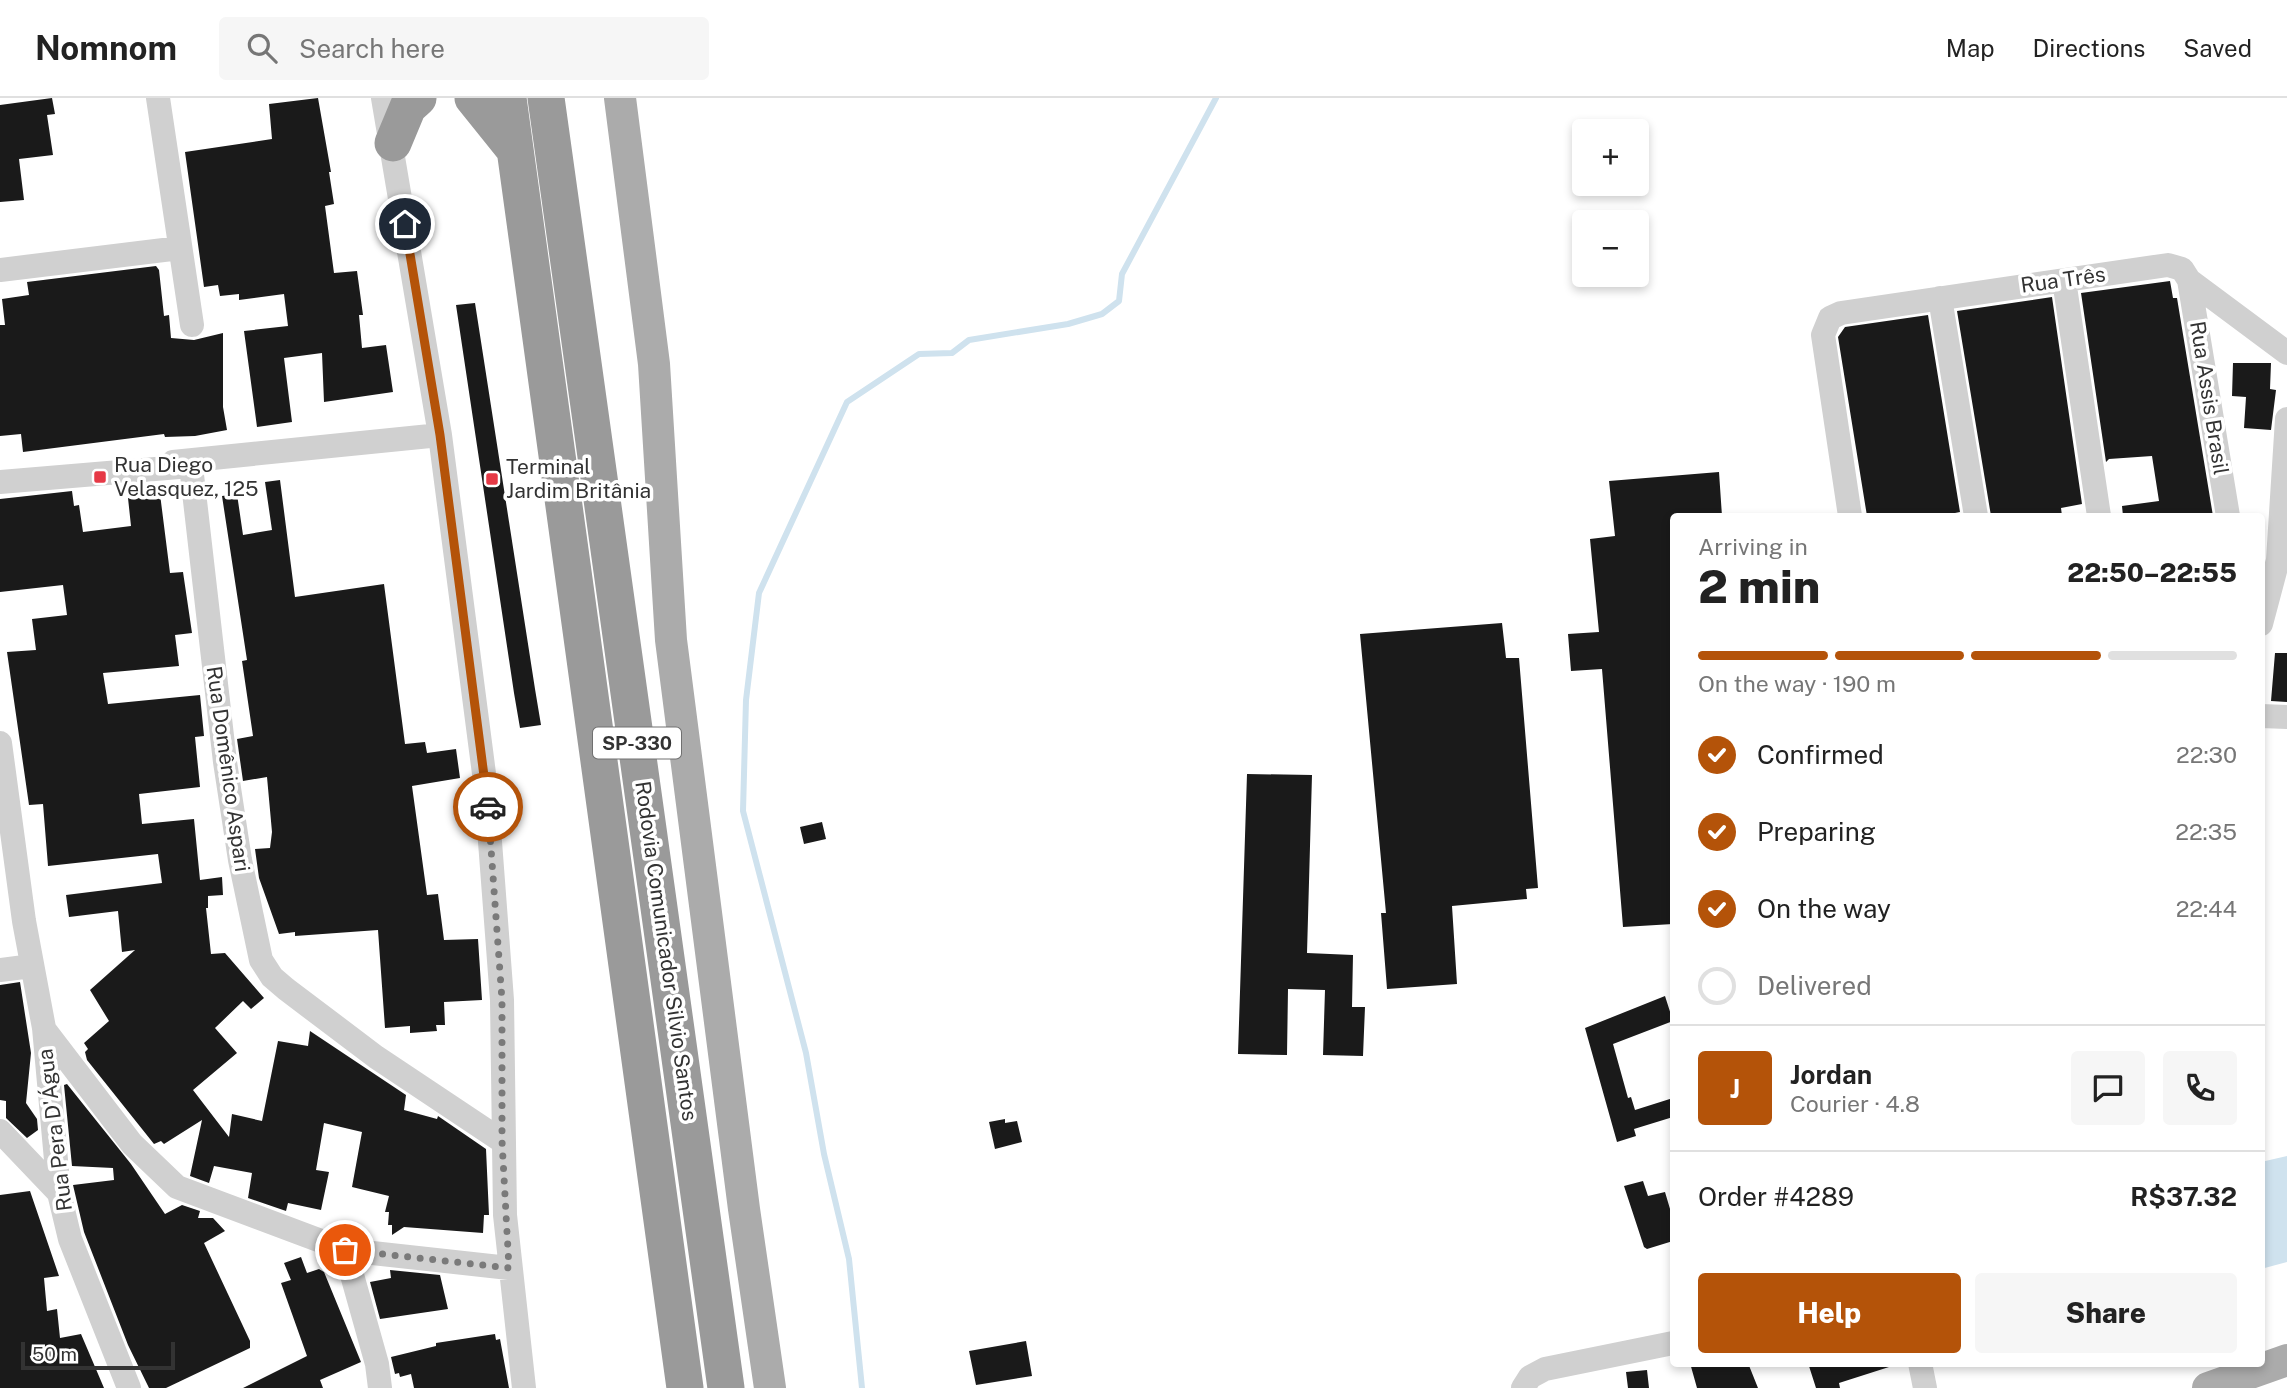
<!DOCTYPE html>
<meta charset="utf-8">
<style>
body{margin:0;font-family:"Public Sans",sans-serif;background:#f6f6f6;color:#222;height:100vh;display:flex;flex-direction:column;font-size:26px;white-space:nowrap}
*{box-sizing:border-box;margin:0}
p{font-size:23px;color:#767676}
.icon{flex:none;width:38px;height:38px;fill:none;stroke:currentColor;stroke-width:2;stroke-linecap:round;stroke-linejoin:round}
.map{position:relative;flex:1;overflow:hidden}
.details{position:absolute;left:1670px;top:415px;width:595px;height:854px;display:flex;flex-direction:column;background:#fff;border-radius:7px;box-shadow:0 4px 10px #0003}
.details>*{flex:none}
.tools{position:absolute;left:1572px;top:21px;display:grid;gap:14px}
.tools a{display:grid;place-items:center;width:77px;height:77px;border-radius:7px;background:#fff;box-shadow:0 4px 10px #0003;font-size:35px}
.scale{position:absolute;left:21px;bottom:18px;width:154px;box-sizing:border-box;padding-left:7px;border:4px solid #333;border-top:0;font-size:19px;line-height:24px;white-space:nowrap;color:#333;-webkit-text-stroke:5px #fff;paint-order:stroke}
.pin{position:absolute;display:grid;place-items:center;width:60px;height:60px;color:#fff;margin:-30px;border:4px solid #fff;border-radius:50%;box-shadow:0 2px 7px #0007}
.courier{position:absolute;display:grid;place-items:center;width:70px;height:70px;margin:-35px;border:5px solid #b45309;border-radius:50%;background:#fff;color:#222;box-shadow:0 2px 9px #0007}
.head em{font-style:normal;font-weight:800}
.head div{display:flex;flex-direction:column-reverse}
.head{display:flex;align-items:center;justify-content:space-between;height:119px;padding:0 28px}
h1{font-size:46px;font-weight:800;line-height:52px}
.bar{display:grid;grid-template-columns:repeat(4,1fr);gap:10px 7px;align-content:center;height:84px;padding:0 28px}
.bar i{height:9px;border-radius:5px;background:#e0e0e0}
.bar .active{background:#b45309}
.bar p{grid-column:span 4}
.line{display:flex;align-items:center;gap:18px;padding:0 28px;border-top:2px solid #e0e0e0}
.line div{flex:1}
.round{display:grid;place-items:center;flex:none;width:74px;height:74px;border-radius:7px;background:#f6f6f6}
ol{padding:0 28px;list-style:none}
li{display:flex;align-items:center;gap:21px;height:77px}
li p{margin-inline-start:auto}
li .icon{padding:7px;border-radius:50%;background:#b45309;color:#fff;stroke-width:4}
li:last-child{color:#767676}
li i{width:38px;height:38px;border:4px solid #e0e0e0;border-radius:50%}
.action{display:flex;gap:14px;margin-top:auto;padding:14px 28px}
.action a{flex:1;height:80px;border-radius:7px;background:#b45309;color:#fff;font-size:28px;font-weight:800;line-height:80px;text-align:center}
.action a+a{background:#f6f6f6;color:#222}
header{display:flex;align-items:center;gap:42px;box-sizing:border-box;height:98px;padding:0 35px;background:#fff;border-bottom:2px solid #e0e0e0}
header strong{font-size:33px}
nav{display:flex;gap:38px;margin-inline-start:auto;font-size:24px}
.search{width:490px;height:63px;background:#f6f6f6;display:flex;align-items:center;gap:18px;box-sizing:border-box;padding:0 24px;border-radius:7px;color:#767676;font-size:26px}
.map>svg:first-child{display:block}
.water{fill:#cfe2ee}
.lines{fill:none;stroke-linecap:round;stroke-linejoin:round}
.stream{stroke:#cfe2ee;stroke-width:6}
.building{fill:#1a1a1a}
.minor{stroke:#d0d0d0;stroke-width:24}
.major{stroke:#ababab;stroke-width:32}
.highway{stroke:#9a9a9a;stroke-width:37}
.done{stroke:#7a7a7a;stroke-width:7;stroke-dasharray:0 12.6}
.route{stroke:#b45309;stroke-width:9}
.poi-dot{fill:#e63946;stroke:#fff;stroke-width:2.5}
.labels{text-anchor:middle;stroke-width:7;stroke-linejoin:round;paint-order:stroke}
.shield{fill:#fff;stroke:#707070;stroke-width:2}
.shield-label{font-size:19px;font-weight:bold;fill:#333}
.street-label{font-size:21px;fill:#333;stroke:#fff}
.poi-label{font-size:21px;fill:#333;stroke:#fff;text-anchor:start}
</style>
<header>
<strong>Nomnom</strong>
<div class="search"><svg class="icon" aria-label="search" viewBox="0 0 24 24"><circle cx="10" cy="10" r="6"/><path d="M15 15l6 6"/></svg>Search here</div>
<nav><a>Map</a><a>Directions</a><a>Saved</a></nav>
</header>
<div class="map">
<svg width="2287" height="1290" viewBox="0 0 2287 1290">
<rect width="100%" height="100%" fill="#fff"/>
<path class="water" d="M2287 1058V1164L2261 1171V1064Z"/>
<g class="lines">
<path class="stream" d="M862 1290 849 1161 824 1056 806 955 743 713 746 602 759 495 847 304 919 256 952 255 969 242 1068 226 1102 216 1119 203 1122 176 1216 0"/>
</g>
<path class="building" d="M52 0 55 16 47 17 53 57 19 61 24 102 0 104V7Z
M318 0 331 74H329L334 106 325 108 334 175 357 173 363 217H359L362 250 386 247 393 294 324 304 322 255 284 260 292 324 257 329 244 233 288 228 284 196 239 202V196L220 198 218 187 204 189 185 54 272 41 269 6Z
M156 168 159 172 164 218 169 217 171 240 194 242 223 235V309L227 332 195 338 165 339 164 336 23 354 21 336 0 338V227H5L2 201 29 197 27 184Z
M2170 183 2173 200H2177L2213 418H2123L2122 408 2159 403 2152 358 2109 361 2106 364 2081 195Z
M2052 199 2082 406 2061 410 2062 418H1991L1957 213Z
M475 205 535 591 541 627 520 630 514 595 456 207Z
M1928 217 1960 414 1950 416 1951 418H1867L1838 239 1845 229Z
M2233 265H2271L2270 291 2276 292 2271 332 2244 330 2246 299 2232 298Z
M1719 374 1722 418H1673V826L1623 829 1602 571 1571 573 1568 536 1599 534 1590 441 1615 438 1609 383Z
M280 382 295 499 384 486 405 646 425 644 427 655 456 651 460 680 412 688 427 797 438 796 444 842 478 841 482 902 444 904 445 927H436L437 933 410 935V928L385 930 378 832 295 838V834L279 836 259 780 255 751 270 750 272 734 267 679 243 683 237 641 253 638 242 563 247 562 222 398 237 396 243 437 272 432 265 384Z
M72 393 74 408 79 407 83 434 131 428 128 400 160 396 170 475 183 474 192 535 175 537 179 568 103 575 108 606 200 597 204 638 195 639 200 689 139 696 142 726 194 721 200 782 222 779 223 797 208 798V810H206L211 856 225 855 264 900 251 911 243 903 215 930 237 955 193 992 229 1039 232 1016 262 1023 278 943 308 948 310 933 406 997 404 1012 437 1021 438 1018 486 1051 489 1117H484L483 1135 404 1129 392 1137V1127H388L389 1114H385L389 1098 352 1089 362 1034 324 1025 316 1072 329 1074 321 1112 288 1105 286 1113 248 1100 252 1075 214 1068 209 1085 190 1078 202 1022 164 1046 161 1043 154 1046 87 962 85 954 88 951 84 945 109 923 90 892 135 852 122 854 118 813 69 819 66 797 162 785 158 756 48 768 43 706 29 707 7 554 36 552 32 521 67 517 63 487 0 494V401Z
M1502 525 1506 560H1519L1538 790 1526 791 1527 801 1452 808 1457 886 1387 891 1381 815H1386L1360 536Z
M2275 555H2287V604L2271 603Z
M1247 676 1312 677 1307 855 1353 857 1352 909H1365L1363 958 1323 957 1325 892 1288 891 1287 957 1238 956Z
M822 724 826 741 804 746 800 729Z
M20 884 31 955 26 1005 37 1021 38 1032 27 1040 6 1020V1003L0 1002V887Z
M1665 898 1673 923 1613 946 1628 1000 1631 999 1635 1012 1673 1000V1019L1634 1031 1636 1038 1617 1044 1585 930Z
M67 986 131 1066 165 1116 182 1107 200 1113 198 1120H213L225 1133 204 1145 250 1243V1250L166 1290H149L128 1247 84 1134 73 1087 114 1082 113 1070 72 1068 64 987Z
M1005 1021V1025L1017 1023 1022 1044 995 1051 989 1024Z
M1643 1083 1648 1098 1665 1094 1673 1121V1143L1647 1151 1644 1149 1624 1088Z
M30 1093 59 1178 44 1180 47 1213 57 1211 60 1240 81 1236 104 1290H0V1097Z
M301 1159 307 1175 319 1171 324 1174 361 1264 320 1282 323 1290H243L307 1258 281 1185 291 1182 284 1165Z
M390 1172 440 1177 448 1211 380 1221 370 1184 391 1180Z
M495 1236 496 1242 500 1241 509 1290H414L411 1276 400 1279 399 1275 395 1276 391 1259 436 1248V1245Z
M1026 1243 1032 1278 976 1287 969 1253Z
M1690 1265H1748L1758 1290H1697Z
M1808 1265H1889V1269L1839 1285 1840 1290H1816Z
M1647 1272 1649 1290H1628L1626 1274Z"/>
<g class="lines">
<path class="minor" d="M158 0 192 227
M383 0 440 337 486 691 502 902 505 1117 524 1290
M0 172 180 150
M2064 182 2099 418
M2189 182 2228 418
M1940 200 1976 418
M173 364 440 337
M0 384 191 368 225 664 240 762 261 862 272 879 286 891 376 959 502 1043
M1850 418 1823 237 1830 220 1841 215 2168 167 2182 171 2189 182 2287 255
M2261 526 2278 462 2287 321
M2261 618 2287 619
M0 645 24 823 44 930 59 1095 70 1141 129 1290
M0 872 32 868
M44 931 132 1046 177 1089 345 1152 509 1170
M0 1033 59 1095
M345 1152 377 1266 380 1290
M1920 1265 1925 1290
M1523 1290 1530 1279 1545 1271 1673 1245"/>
<path class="major" d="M620 0 654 266 671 542 744 1111 770 1290
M2208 1290 2287 1262"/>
<path class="highway" d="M473 0 514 51
M508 0 685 1290
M546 0 726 1290
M393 45 408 9 418 0"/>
</g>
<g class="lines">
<path class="done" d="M345 1152 509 1170 502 1043V902L488 709"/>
<path class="route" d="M405 126 440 337 488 709"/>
</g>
<g class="poi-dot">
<rect x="93" y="372" width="14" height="14" rx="3.5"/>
<rect x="485" y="374" width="14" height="14" rx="3.5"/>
</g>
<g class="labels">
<rect class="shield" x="593" y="629.5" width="88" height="31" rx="5"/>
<g class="shield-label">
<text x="637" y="652">SP-330</text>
</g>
<g class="street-label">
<text transform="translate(2063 182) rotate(-8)" y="7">Rua Três</text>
<text transform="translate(2209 300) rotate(81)" y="7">Rua Assis Brasil</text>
<text transform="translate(228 671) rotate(82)" y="7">Rua Domênico Aspari</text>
<text transform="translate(666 853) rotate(82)" y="7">Rodovia Comunicador Silvio Santos</text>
<text transform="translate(55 1032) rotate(-97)" y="7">Rua Pera D'Água</text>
</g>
<g class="poi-label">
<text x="114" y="374">Rua Diego<tspan x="114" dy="24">Velasquez, 125</tspan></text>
<text x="506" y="376">Terminal<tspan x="506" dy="24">Jardim Britânia</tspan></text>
</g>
</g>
</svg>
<div class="tools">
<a>+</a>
<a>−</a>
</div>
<div class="scale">50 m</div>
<div class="pin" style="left:345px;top:1152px;background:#ea580c"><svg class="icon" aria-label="bag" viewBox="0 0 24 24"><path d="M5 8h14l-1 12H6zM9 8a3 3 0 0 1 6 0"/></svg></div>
<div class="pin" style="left:405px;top:126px;background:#1f2937"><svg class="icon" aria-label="home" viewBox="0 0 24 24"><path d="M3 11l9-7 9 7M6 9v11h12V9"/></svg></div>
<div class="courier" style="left:488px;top:709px"><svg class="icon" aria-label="car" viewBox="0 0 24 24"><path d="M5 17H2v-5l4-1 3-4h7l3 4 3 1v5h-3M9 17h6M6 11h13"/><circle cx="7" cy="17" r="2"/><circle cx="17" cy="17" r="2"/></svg></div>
<section class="details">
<div class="head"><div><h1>2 min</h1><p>Arriving in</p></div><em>22:50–22:55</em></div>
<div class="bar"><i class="active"></i><i class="active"></i><i class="active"></i><i></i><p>On the way · 190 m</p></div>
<ol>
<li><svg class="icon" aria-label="check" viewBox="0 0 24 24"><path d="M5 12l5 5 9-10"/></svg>Confirmed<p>22:30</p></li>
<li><svg class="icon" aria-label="check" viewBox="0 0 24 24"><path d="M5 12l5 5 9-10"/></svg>Preparing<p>22:35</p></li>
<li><svg class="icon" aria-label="check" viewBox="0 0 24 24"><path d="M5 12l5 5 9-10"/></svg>On the way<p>22:44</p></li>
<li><i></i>Delivered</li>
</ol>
<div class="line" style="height:126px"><b class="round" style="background:#b45309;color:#fff">J</b><div><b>Jordan</b><p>Courier · 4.8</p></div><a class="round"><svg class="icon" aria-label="chat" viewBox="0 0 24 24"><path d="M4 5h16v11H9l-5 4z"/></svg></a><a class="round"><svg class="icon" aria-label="phone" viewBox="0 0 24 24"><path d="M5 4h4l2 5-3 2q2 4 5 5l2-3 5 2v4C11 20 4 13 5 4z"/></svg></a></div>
<div class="line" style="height:91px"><div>Order #4289</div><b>R$37.32</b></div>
<div class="action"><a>Help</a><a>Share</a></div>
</section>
</div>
